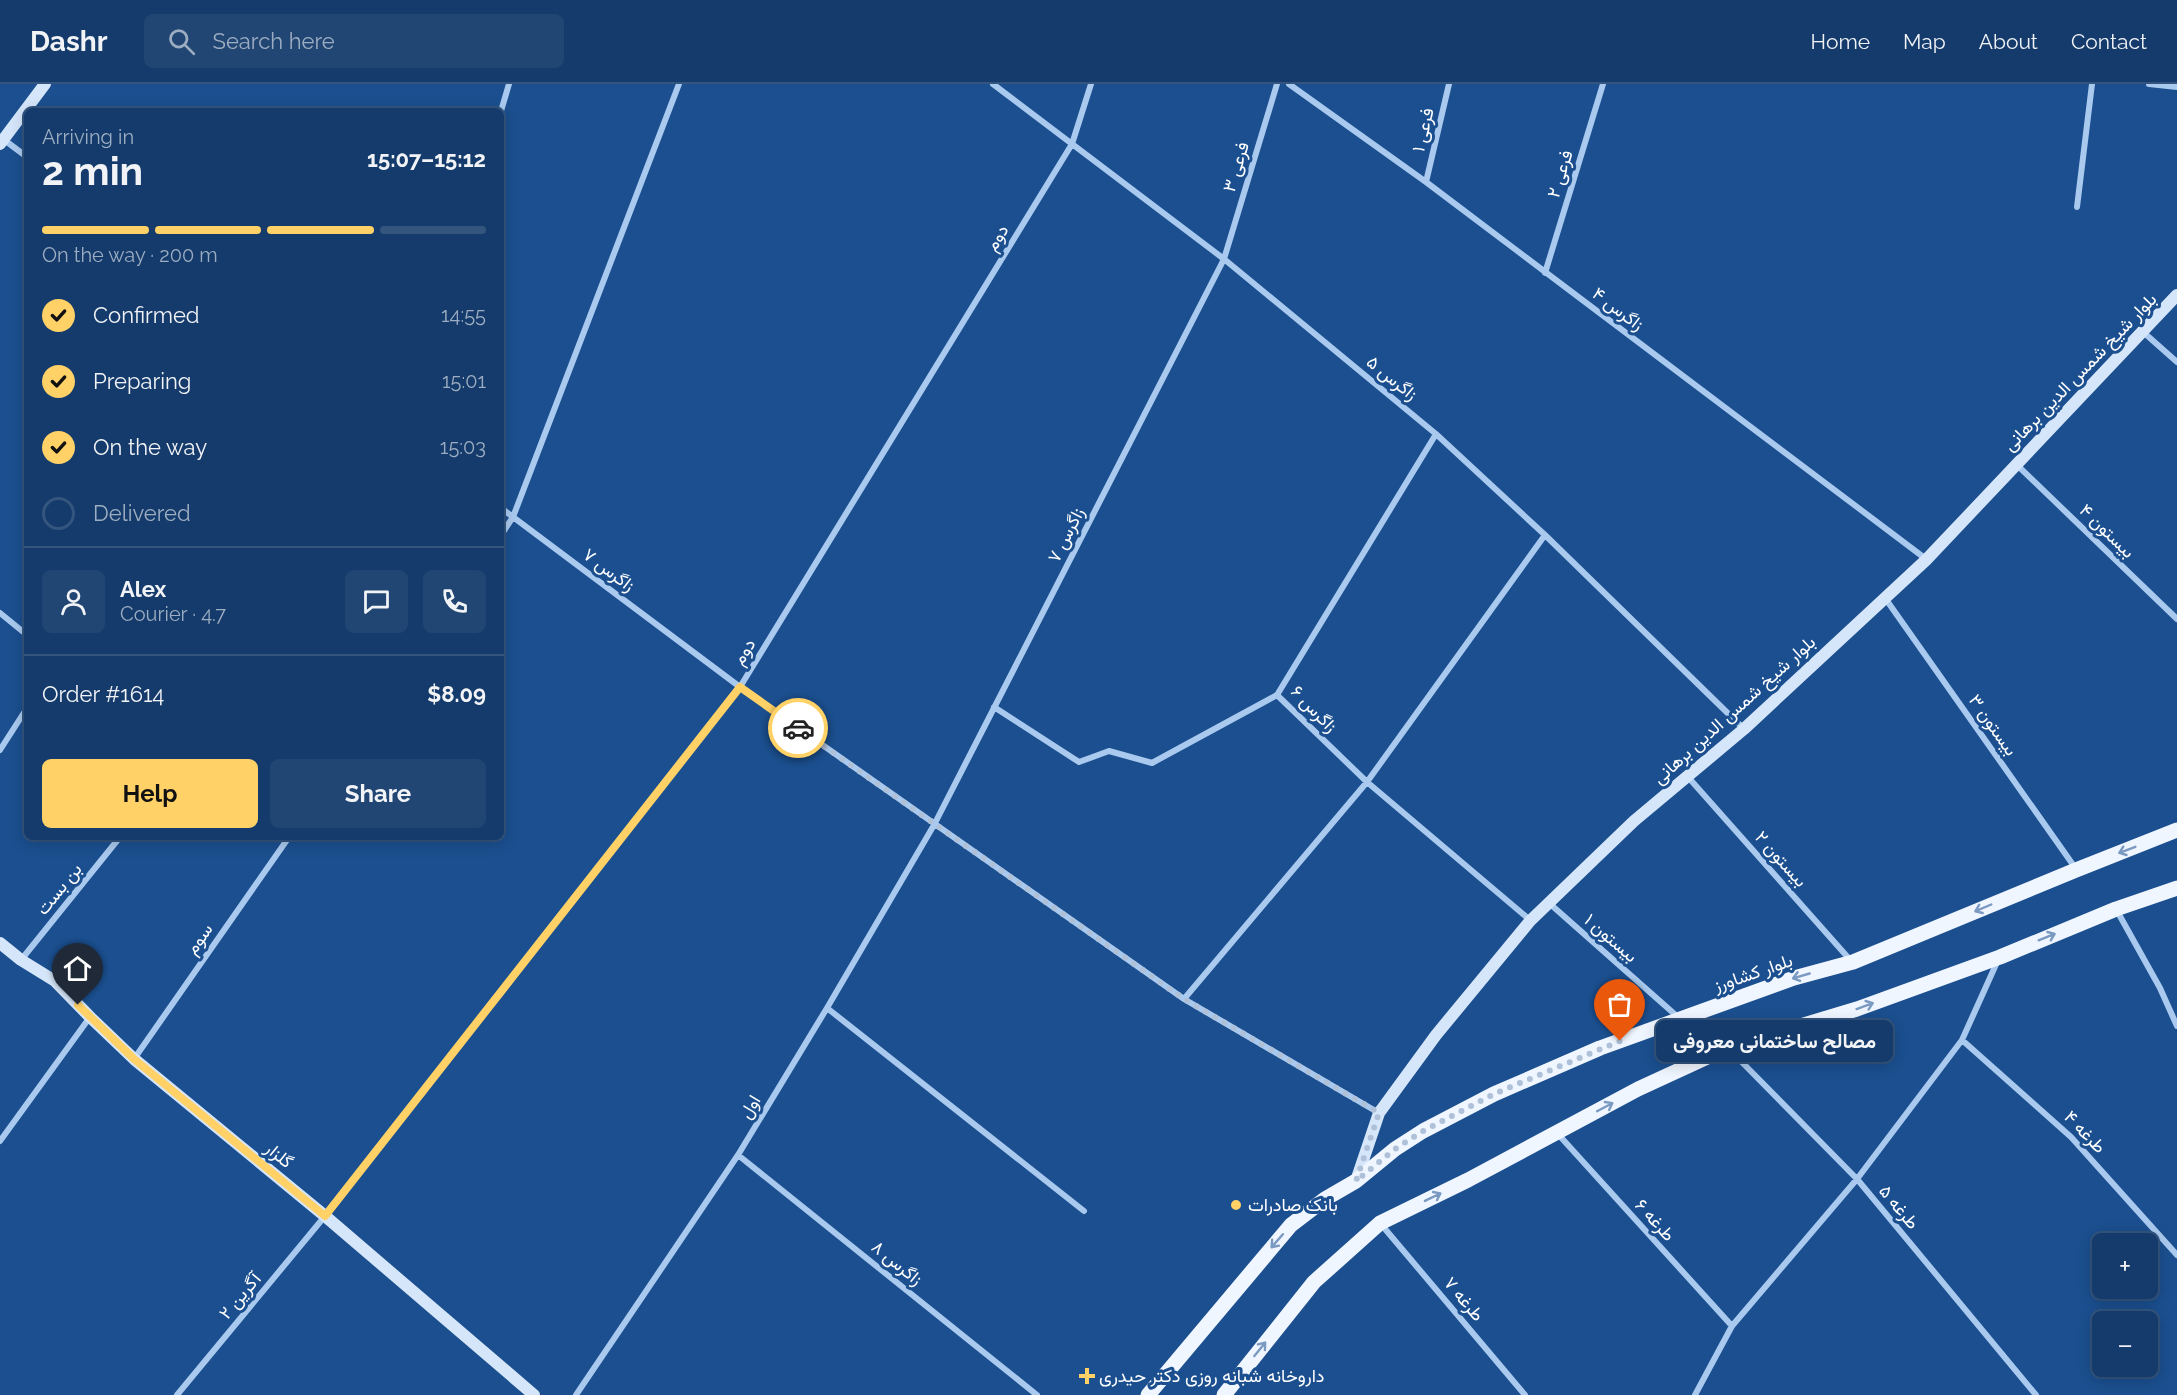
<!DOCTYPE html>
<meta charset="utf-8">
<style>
body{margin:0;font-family:Raleway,Vazirmatn,sans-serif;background:#214673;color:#f1f3f6;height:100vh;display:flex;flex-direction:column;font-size:22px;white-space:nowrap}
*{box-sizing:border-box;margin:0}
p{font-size:20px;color:#9dadc1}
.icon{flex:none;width:33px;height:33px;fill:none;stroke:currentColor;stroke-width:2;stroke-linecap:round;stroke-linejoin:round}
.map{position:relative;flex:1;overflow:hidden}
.panel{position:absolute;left:24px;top:24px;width:480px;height:732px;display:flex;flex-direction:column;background:#143b6b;border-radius:9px;box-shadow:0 3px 15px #0003,0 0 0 2px #33557e}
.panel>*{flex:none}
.buttons{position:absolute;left:2092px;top:1149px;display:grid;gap:12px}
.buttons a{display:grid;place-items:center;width:66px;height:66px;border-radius:9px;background:#143b6b;box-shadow:0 3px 15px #0003,0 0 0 2px #33557e;font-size:30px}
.pin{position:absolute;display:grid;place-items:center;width:51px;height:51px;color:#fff;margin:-62px -26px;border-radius:50% 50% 50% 0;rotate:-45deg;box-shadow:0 0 6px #0007}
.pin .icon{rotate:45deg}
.courier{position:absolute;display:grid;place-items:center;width:60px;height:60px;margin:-30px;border:4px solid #ffd166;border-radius:50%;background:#fff;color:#222;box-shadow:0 2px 8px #0007}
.bubble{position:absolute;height:42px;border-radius:9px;background:#143b6b;box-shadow:0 3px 15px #0003,0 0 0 2px #33557e;font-size:20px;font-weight:700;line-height:42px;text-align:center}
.overview em{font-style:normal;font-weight:700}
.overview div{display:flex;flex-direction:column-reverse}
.overview{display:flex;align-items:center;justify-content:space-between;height:102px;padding:0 18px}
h1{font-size:39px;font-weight:700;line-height:45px}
.bar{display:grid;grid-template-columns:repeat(4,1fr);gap:9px 6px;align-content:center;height:72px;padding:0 18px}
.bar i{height:8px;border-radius:4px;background:#33557e}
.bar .selected{background:#ffd166}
.bar p{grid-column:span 4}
.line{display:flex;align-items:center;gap:15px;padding:0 18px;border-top:2px solid #33557e}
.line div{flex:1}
.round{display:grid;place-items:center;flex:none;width:63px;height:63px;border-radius:9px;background:#214673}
ol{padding:0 18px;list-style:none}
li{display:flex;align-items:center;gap:18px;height:66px}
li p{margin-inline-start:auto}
li .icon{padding:6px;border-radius:50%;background:#ffd166;color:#111;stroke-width:4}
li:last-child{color:#9dadc1}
li i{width:33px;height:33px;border:3px solid #33557e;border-radius:50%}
.action{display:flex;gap:12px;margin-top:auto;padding:12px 18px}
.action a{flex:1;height:69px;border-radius:9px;background:#ffd166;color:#111;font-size:24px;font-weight:700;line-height:69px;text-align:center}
.action a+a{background:#214673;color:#f1f3f6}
header{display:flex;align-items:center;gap:36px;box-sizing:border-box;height:84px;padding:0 30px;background:#143b6b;border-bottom:2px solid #33557e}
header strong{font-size:28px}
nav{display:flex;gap:33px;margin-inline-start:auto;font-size:21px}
.search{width:420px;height:54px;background:#214673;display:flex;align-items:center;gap:15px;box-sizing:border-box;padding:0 21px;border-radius:9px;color:#9dadc1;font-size:22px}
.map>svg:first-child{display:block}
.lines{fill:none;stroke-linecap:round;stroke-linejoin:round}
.street{stroke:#a9c9ee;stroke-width:6}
.secondary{stroke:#d6e6fa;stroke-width:12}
.primary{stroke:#f0f6ff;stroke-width:15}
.oneway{stroke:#7b9ac1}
.done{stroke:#afc1d8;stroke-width:6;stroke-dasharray:0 10.8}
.route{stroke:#ffd166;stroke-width:8}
.poi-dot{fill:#ffd166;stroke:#1b4f8f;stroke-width:2}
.labels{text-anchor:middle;stroke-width:6;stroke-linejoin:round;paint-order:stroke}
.street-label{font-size:18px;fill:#fff;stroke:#1b4f8f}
.poi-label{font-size:18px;fill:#fff;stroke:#1b4f8f;text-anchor:start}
</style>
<header>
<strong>Dashr</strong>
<div class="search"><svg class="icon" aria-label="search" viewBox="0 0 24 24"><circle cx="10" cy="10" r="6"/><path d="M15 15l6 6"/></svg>Search here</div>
<nav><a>Home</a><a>Map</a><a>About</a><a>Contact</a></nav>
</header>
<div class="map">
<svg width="2177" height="1311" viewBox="0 0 2177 1311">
<rect width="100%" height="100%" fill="#1b4f8f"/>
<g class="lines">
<path class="street" d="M993 0 1224 175 1436 350 1545 451 1744 645
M1289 0 1426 98 1926 475
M2149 0 2177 3
M501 27 509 0
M3 55 27 73
M1426 98 1449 0
M2077 123 2092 0
M1545 189 1603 0
M2142 247 2177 278
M1436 350 1277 611 1367 698 1530 836
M2016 380 2177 535
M501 424 740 603 1184 915 1379 1029
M501 451 513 433 679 0
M1885 514 2076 785
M0 529 27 551
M994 623 1079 678 1109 667 1152 679 1277 611
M0 666 27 624
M1688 693 1852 878
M1549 819 1679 934
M2116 825 2160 904 2177 942
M21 876 120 753
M1184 915 1367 698 1545 451
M827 924 1084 1127
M1962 956 2071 1053 2177 1171
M1728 964 1857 1095 2036 1311
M134 975 289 753
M1557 1049 1732 1242
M0 1057 90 933
M738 1071 1037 1311
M1380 1139 1525 1311
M177 1311 325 1132 740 603 1072 60 1091 0
M576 1311 738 1071 827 924 934 741 1224 175 1277 0
M1695 1311 1732 1242 1857 1095 1962 956 1998 876"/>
<path class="secondary" d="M0 60 45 0
M0 859 21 876 55 897 90 933 134 975 325 1132 534 1311
M1356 1097 1379 1029 1436 951 1530 837 1634 737 1744 645 1926 476 2177 211"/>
<path class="primary" d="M1148 1311 1291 1141 1325 1115 1356 1097 1395 1065 1423 1047 1494 1010 1600 964 1794 894 1853 878 2076 786 2177 746
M1224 1311 1314 1198 1380 1139 1468 1096 1638 1005 1727 964 1857 925 2000 873 2116 825 2177 804"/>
</g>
<defs><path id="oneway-shaft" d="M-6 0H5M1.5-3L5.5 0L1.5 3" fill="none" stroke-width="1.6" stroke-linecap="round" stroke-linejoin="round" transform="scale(1.5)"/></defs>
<g class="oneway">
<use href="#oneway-shaft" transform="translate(2127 766) rotate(159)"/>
<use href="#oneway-shaft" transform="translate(1983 824) rotate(157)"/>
<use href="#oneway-shaft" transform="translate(2047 853) rotate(-22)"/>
<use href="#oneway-shaft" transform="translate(1801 892) rotate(164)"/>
<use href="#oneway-shaft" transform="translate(1865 922) rotate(-20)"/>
<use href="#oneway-shaft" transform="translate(1605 1023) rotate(-28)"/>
<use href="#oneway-shaft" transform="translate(1433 1113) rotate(-26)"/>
<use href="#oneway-shaft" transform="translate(1277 1157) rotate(131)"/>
<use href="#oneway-shaft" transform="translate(1260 1265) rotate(-51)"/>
</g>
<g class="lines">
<path class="done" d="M798 644 1184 915 1379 1029 1356 1097 1395 1065 1423 1047 1494 1010 1620 957"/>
<path class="route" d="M78 921 134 975 325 1132 740 603 798 644"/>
</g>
<g class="poi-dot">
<circle cx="1236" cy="1121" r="6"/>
<path d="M1084 1283h6v6h6v6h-6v6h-6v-6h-6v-6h6z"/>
</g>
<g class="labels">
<g class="street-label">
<text transform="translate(1423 46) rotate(-77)" y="6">فرعی ۱</text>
<text transform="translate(1236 83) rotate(-73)" y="6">فرعی ۳</text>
<text transform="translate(1560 90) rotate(-73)" y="6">فرعی ۲</text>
<text transform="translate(997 154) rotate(-59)" y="6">دوم</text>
<text transform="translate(1618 225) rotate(37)" y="6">۴ زاگرس</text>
<text transform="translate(2080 288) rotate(-46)" y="6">بلوار شیخ شمس الدین برهانی</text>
<text transform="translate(1392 294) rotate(39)" y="6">زاگرس ۵</text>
<text transform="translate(2107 447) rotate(44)" y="6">بیستون ۴</text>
<text transform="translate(1066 451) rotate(-63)" y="6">زاگرس ۷</text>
<text transform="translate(609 486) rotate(37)" y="6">زاگرس ۷</text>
<text transform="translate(744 568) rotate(-59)" y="6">دوم</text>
<text transform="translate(1314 625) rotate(46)" y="6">زاگرس ۶</text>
<text transform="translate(1734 626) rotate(-42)" y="6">بلوار شیخ شمس الدین برهانی</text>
<text transform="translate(1993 641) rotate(55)" y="6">بیستون ۳</text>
<text transform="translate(1781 775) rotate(48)" y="6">بیستون ۲</text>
<text transform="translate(59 805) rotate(-51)" y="6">بن بست</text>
<text transform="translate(1611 854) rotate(41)" y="6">بیستون ۱</text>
<text transform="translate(199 855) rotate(-55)" y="6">سوم</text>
<text transform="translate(1753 889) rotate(-19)" y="6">بلوار کشاورز</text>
<text transform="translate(750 1023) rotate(-59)" y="6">اول</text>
<text transform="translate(2085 1048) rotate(46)" y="6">طرغه ۴</text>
<text transform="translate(279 1071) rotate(39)" y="6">گلزار</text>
<text transform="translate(1899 1123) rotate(50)" y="6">طرغه ۵</text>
<text transform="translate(1655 1136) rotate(48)" y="6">طرغه ۶</text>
<text transform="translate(897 1179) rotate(39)" y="6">زاگرس ۸</text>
<text transform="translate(240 1212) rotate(-50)" y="6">آگرین ۲</text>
<text transform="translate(1464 1215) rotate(50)" y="6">طرغه ۷</text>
</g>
<g class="poi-label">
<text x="1248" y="1127">بانک صادرات</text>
<text x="1099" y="1298">داروخانه شبانه روزی دکتر حیدری</text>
</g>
</g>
</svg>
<div class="buttons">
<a>+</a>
<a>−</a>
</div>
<div class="pin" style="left:1620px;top:957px;background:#ea580c"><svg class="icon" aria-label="bag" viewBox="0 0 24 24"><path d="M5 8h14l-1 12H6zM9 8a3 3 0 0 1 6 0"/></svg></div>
<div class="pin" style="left:78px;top:921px;background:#1f2937"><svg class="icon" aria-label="home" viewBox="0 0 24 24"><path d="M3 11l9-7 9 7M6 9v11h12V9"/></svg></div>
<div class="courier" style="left:798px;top:644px"><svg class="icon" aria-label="car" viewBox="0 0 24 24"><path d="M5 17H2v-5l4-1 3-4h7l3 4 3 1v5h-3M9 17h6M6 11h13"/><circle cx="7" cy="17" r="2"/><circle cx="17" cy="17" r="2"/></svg></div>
<div class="bubble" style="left:1656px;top:936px;width:237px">مصالح ساختمانی معروفی</div>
<section class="panel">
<div class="overview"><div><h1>2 min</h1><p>Arriving in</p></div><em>15:07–15:12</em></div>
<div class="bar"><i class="selected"></i><i class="selected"></i><i class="selected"></i><i></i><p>On the way · 200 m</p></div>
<ol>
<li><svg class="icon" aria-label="check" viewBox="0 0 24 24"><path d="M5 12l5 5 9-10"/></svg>Confirmed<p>14:55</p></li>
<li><svg class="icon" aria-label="check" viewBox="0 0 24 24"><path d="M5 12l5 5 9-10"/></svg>Preparing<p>15:01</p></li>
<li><svg class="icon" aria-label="check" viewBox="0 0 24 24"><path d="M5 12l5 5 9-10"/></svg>On the way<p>15:03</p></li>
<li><i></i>Delivered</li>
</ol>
<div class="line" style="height:108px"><a class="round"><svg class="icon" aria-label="person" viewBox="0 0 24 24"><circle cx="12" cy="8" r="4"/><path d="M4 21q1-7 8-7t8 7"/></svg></a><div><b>Alex</b><p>Courier · 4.7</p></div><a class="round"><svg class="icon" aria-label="chat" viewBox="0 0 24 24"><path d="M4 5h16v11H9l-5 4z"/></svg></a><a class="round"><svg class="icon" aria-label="phone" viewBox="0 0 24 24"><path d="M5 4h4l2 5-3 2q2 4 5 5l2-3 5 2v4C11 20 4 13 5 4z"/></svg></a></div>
<div class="line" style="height:78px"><div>Order #1614</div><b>$8.09</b></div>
<div class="action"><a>Help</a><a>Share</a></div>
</section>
</div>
